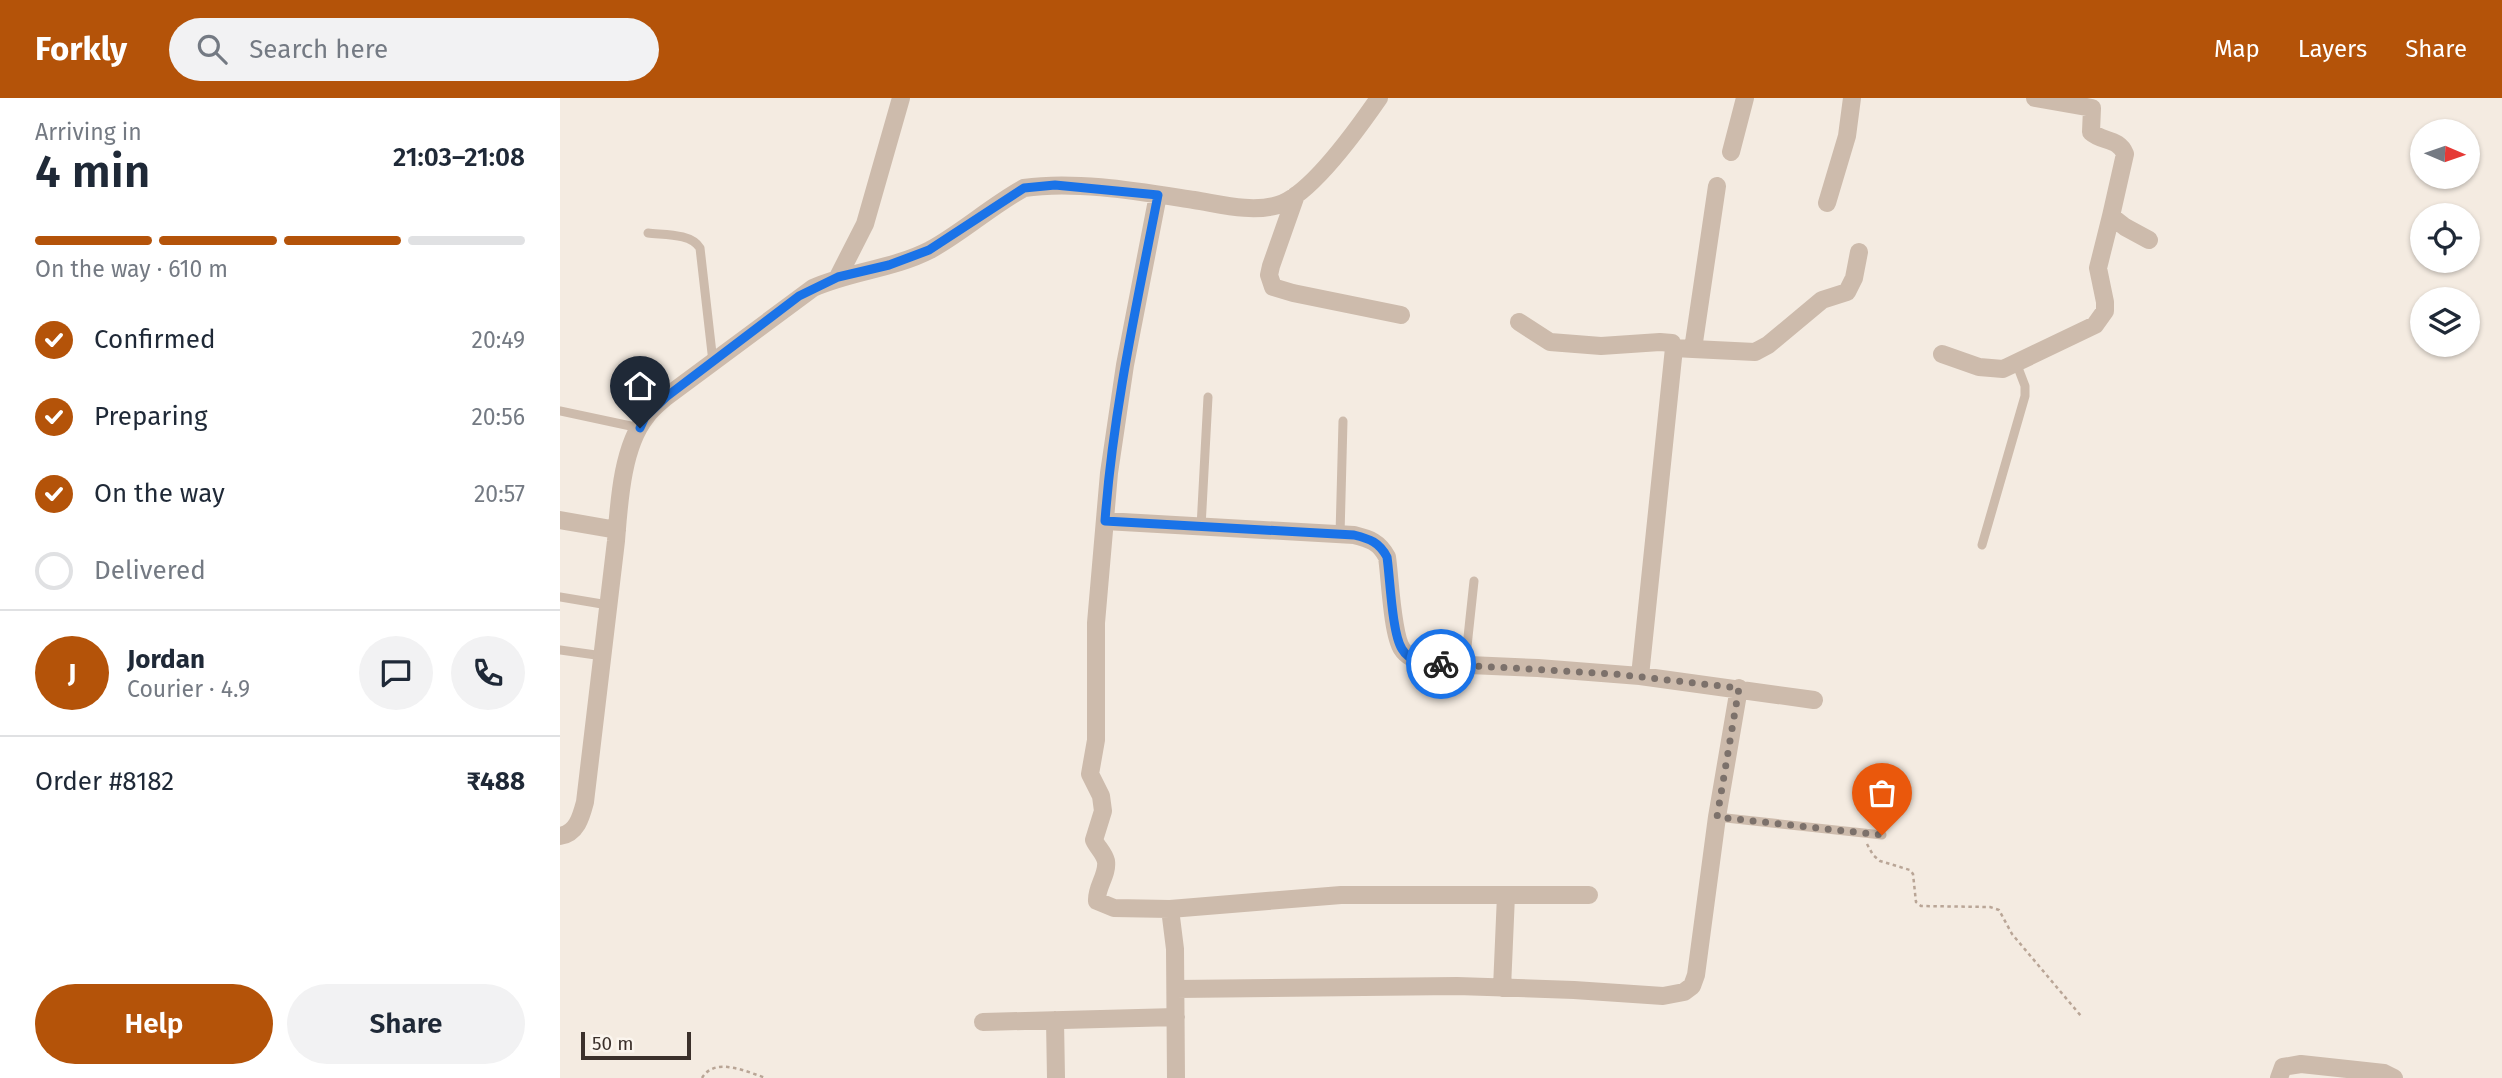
<!DOCTYPE html>
<meta charset="utf-8">
<style>
body{margin:0;font-family:"Fira Sans",sans-serif;background:#f2f2f3;color:#1f2937;height:100vh;display:flex;flex-direction:column;font-size:26px;white-space:nowrap}
*{box-sizing:border-box;margin:0}
p{font-size:23px;color:#747a83}
.icon{flex:none;width:38px;height:38px;fill:none;stroke:currentColor;stroke-width:2;stroke-linecap:round;stroke-linejoin:round}
.map{position:relative;flex:1;overflow:hidden}
.sheet{display:flex;flex-direction:column;background:#fff;width:560px}
.sheet>*{flex:none}
.needle{width:46px;rotate:92deg}
.tools{position:absolute;left:1850px;top:21px;display:grid;gap:14px}
.tools a{display:grid;place-items:center;width:70px;height:70px;border-radius:50%;background:#fff;box-shadow:0 2px 5px #0004;font-size:35px}
.scale{position:absolute;left:21px;bottom:18px;width:110px;box-sizing:border-box;padding-left:7px;border:4px solid #3b302b;border-top:0;font-size:19px;line-height:24px;white-space:nowrap;color:#3b302b;-webkit-text-stroke:5px #fbf5ee;paint-order:stroke}
.pin{position:absolute;display:grid;place-items:center;width:60px;height:60px;color:#fff;margin:-72px -30px;border-radius:50% 50% 50% 0;rotate:-45deg;box-shadow:0 0 7px #0007}
.pin .icon{rotate:45deg}
.courier{position:absolute;display:grid;place-items:center;width:70px;height:70px;margin:-35px;border:5px solid #1a73e8;border-radius:50%;background:#fff;color:#222;box-shadow:0 2px 9px #0007}
.head em{font-style:normal;font-weight:600}
.head div{display:flex;flex-direction:column-reverse}
.head{display:flex;align-items:center;justify-content:space-between;height:119px;padding:0 35px}
h1{font-size:46px;font-weight:600;line-height:52px}
.bar{display:grid;grid-template-columns:repeat(4,1fr);gap:10px 7px;align-content:center;height:84px;padding:0 35px}
.bar i{height:9px;border-radius:5px;background:#e0e1e3}
.bar .on{background:#b45309}
.bar p{grid-column:span 4}
.line{display:flex;align-items:center;gap:18px;padding:0 35px;border-top:2px solid #e0e1e3}
.line div{flex:1}
.round{display:grid;place-items:center;flex:none;width:74px;height:74px;border-radius:37px;background:#f2f2f3}
ol{padding:0 35px;list-style:none}
li{display:flex;align-items:center;gap:21px;height:77px}
li p{margin-inline-start:auto}
li .icon{padding:7px;border-radius:50%;background:#b45309;color:#fff;stroke-width:4}
li:last-child{color:#747a83}
li i{width:38px;height:38px;border:4px solid #e0e1e3;border-radius:50%}
.action{display:flex;gap:14px;margin-top:auto;padding:14px 35px}
.action a{flex:1;height:80px;border-radius:42px;background:#b45309;color:#fff;font-size:28px;font-weight:600;line-height:80px;text-align:center}
.action a+a{background:#f2f2f3;color:#1f2937}
header{display:flex;align-items:center;gap:42px;box-sizing:border-box;height:98px;padding:0 35px;background:#b45309;color:#fff}
header strong{font-size:33px}
nav{display:flex;gap:38px;margin-inline-start:auto;font-size:24px}
.search{width:490px;height:63px;background:#f2f2f3;display:flex;align-items:center;gap:18px;box-sizing:border-box;padding:0 24px;border-radius:38px;color:#747a83;font-size:26px}
main{display:flex;flex:1;min-height:0}
.map>svg:first-child{display:block}
.lines{fill:none;stroke-linecap:round;stroke-linejoin:round}
.path{stroke:#b9a596;stroke-width:2.5;stroke-dasharray:3.5 3.5;stroke-linecap:butt}
.lane{stroke:#cdbbac;stroke-width:9}
.street{stroke:#cdbbac;stroke-width:18}
.done{stroke:#7c716b;stroke-width:7;stroke-dasharray:0 12.6}
.route{stroke:#1a73e8;stroke-width:9}
</style>
<header>
<strong>Forkly</strong>
<div class="search"><svg class="icon" aria-label="search" viewBox="0 0 24 24"><circle cx="10" cy="10" r="6"/><path d="M15 15l6 6"/></svg>Search here</div>
<nav><a>Map</a><a>Layers</a><a>Share</a></nav>
</header>
<main>
<section class="sheet">
<div class="head"><div><h1>4 min</h1><p>Arriving in</p></div><em>21:03–21:08</em></div>
<div class="bar"><i class="on"></i><i class="on"></i><i class="on"></i><i></i><p>On the way · 610 m</p></div>
<ol>
<li><svg class="icon" aria-label="check" viewBox="0 0 24 24"><path d="M5 12l5 5 9-10"/></svg>Confirmed<p>20:49</p></li>
<li><svg class="icon" aria-label="check" viewBox="0 0 24 24"><path d="M5 12l5 5 9-10"/></svg>Preparing<p>20:56</p></li>
<li><svg class="icon" aria-label="check" viewBox="0 0 24 24"><path d="M5 12l5 5 9-10"/></svg>On the way<p>20:57</p></li>
<li><i></i>Delivered</li>
</ol>
<div class="line" style="height:126px"><b class="round" style="background:#b45309;color:#fff">J</b><div><b>Jordan</b><p>Courier · 4.9</p></div><a class="round"><svg class="icon" aria-label="chat" viewBox="0 0 24 24"><path d="M4 5h16v11H9l-5 4z"/></svg></a><a class="round"><svg class="icon" aria-label="phone" viewBox="0 0 24 24"><path d="M5 4h4l2 5-3 2q2 4 5 5l2-3 5 2v4C11 20 4 13 5 4z"/></svg></a></div>
<div class="line" style="height:91px"><div>Order #8182</div><b>₹488</b></div>
<div class="action"><a>Help</a><a>Share</a></div>
</section>
<div class="map">
<svg width="1942" height="980" viewBox="0 0 1942 980">
<rect width="100%" height="100%" fill="#f4ebe1"/>
<g class="lines">
<path class="path" d="M1307 746 1313 757 1320 763 1350 772 1353 776 1356 804 1361 808 1430 809 1439 812 1452 836 1521 918
M142 980C155 958 187 974 206 980"/>
<path class="lane" d="M88 135C104 137 131 135 140 150L153 264
M0 313 80 330
M641 429 648 299
M780 437 783 323
M1422 447 1465 298V288L1457 267
M0 499 48 507
M0 552 43 558
M905 567 914 483
M1157 719 1322 737"/>
<path class="street" d="M1475 0 1532 10 1531 34C1542 44 1559 40 1565 56L1551 118 1565 129 1589 142
M1171 54 1185 0
M598 97 565 267 549 375 536 525V642L530 676 541 698 543 713 534 742C537 749 544 755 546 763 548 777 536 789 537 803L554 810 610 811 781 797H1029
M736 97 711 168 709 177 713 189 733 195 841 217
M1267 105 1287 38 1292 0
M278 179 305 126 341 0
M959 224 990 244 1041 248 1100 244 1112 245 1114 250
M1133 251 1195 254 1208 247 1262 202 1287 194 1294 180 1299 154
M1382 256 1419 269 1443 271 1535 227 1545 213V204L1538 170 1551 118
M0 422 57 432
M545 423 794 437C810 441 819 444 827 459 830 479 832 536 842 551 847 559 856 562 864 565L978 570 1080 578 1254 602
M1080 578 1114 250 1133 251 1157 88
M0 738C17 735 21 719 25 704L56 443C59 405 62 349 86 319 91 311 99 305 106 299L253 190C291 173 333 171 370 152 403 134 431 108 464 90 515 82 582 94 634 102 660 106 691 115 718 107 751 97 799 29 819 0
M610 811 615 851 616 980
M942 890 946 797
M616 891 897 888 1014 892 1103 898 1124 894 1132 888 1136 877 1157 719 1179 590
M495 922 496 980
M423 924 616 919
M1719 980 1723 969 1741 966 1824 975 1834 980"/>
</g>
<g class="lines">
<path class="done" d="M881 566 1055 576 1179 590 1157 719 1322 737"/>
<path class="route" d="M80 330 85 319 106 299 239 198 278 179 329 167 369 152 464 90 495 87 598 97C577 205 553 313 545 423L794 437C810 441 819 444 827 459 830 479 832 536 842 551 850 565 867 565 881 566"/>
</g>
</svg>
<div class="tools">
<a><svg class="needle" viewBox="-14 -14 28 28"><path d="M0-13l5 13h-10z" fill="#e53935"/><path d="M0 13l5-13h-10z" fill="#747a83"/></svg></a>
<a><svg class="icon" aria-label="locate" viewBox="0 0 24 24"><circle cx="12" cy="12" r="6"/><path d="M12 2v4M12 18v4M2 12h4M18 12h4"/></svg></a>
<a><svg class="icon" aria-label="layers" viewBox="0 0 24 24"><path d="M12 4l9 5-9 5-9-5zM3 14l9 5 9-5"/></svg></a>
</div>
<div class="scale">50 m</div>
<div class="pin" style="left:1322px;top:737px;background:#ea580c"><svg class="icon" aria-label="bag" viewBox="0 0 24 24"><path d="M5 8h14l-1 12H6zM9 8a3 3 0 0 1 6 0"/></svg></div>
<div class="pin" style="left:80px;top:330px;background:#1f2937"><svg class="icon" aria-label="home" viewBox="0 0 24 24"><path d="M3 11l9-7 9 7M6 9v11h12V9"/></svg></div>
<div class="courier" style="left:881px;top:566px"><svg class="icon" aria-label="bike" viewBox="0 0 24 24"><circle cx="6" cy="16" r="4"/><circle cx="18" cy="16" r="4"/><path d="M6 16l4-8h5l3 8M10 8l3 8H6M13 5h3"/></svg></div>
</div>
</main>
